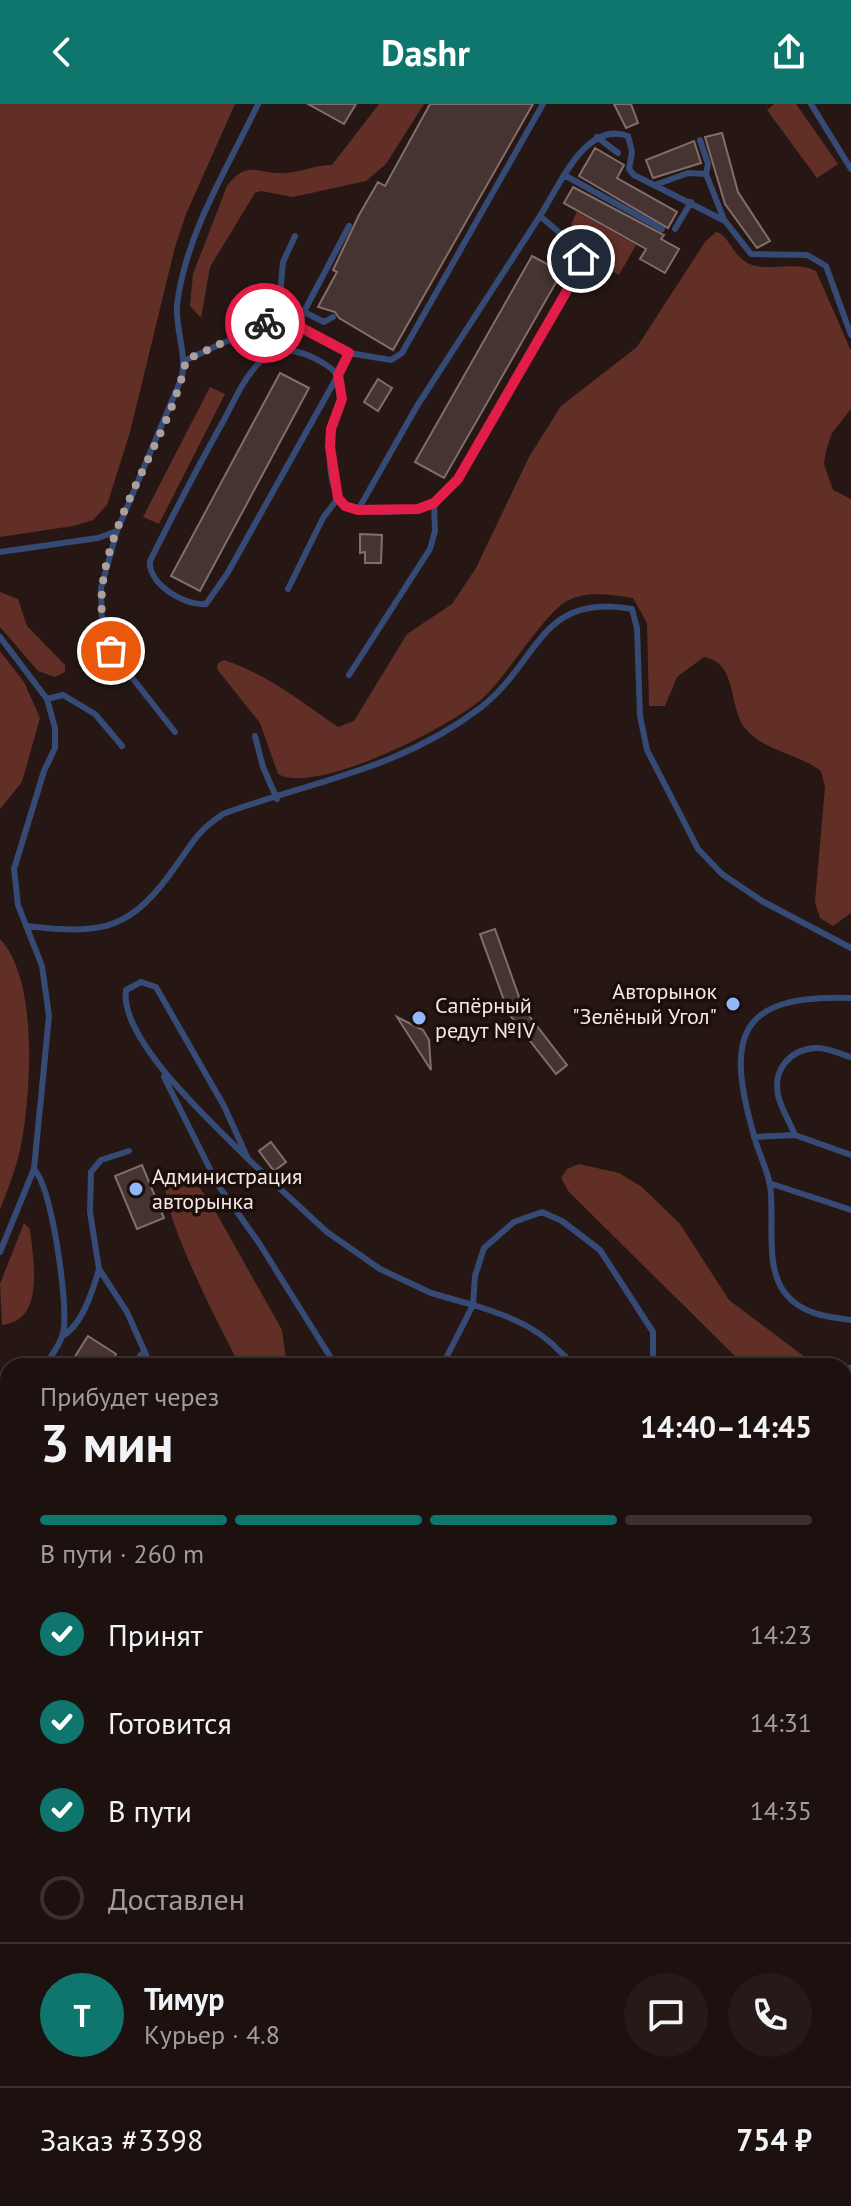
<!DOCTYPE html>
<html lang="ru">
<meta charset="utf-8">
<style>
body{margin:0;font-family:"PT Sans",sans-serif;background:#251a18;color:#f1f3f6;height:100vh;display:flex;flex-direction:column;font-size:30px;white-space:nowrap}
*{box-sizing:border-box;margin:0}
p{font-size:26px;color:#a09d9e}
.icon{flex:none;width:44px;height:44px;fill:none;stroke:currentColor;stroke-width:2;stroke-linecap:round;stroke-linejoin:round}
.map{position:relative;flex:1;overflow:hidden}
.drawer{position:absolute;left:0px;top:1254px;width:852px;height:848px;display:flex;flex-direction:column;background:#1c110f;border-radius:24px 24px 0 0;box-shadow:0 2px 6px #0004,0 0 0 2px #3a312f}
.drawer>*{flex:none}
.pin{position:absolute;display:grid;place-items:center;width:68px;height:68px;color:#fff;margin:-34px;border:4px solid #fff;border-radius:50%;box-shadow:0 2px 8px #0007}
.courier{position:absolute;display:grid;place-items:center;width:80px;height:80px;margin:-40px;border:6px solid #e11d48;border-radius:50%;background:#fff;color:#222;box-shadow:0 2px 10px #0007}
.head em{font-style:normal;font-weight:700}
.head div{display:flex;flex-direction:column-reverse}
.head{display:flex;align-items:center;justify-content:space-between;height:136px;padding:0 40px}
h1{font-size:52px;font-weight:700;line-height:60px}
.bar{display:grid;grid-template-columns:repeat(4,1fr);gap:12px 8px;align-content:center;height:96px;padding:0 40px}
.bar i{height:10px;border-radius:6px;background:#3a312f}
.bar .current{background:#0f766e}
.bar p{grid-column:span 4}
.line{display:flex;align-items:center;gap:20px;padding:0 40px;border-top:2px solid #3a312f}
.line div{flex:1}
.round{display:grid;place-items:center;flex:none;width:84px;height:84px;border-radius:42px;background:#251a18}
ol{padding:0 40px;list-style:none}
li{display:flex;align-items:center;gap:24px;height:88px}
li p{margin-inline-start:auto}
li .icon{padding:8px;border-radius:50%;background:#0f766e;color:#fff;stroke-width:4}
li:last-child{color:#a09d9e}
li i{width:44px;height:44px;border:4px solid #3a312f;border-radius:50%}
header{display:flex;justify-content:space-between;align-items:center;height:104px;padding:0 40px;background:#0f766e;color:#fff;font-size:36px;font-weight:700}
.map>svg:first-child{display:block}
.green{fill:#622f26}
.building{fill:#453431;stroke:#816e6a;stroke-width:2}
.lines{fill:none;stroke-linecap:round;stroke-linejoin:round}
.service{stroke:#354a75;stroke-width:6}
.minor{stroke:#354a75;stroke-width:12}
.done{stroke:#aca09c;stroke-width:8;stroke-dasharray:0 14.4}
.route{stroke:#e11d48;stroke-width:10}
.poi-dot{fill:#93b7fd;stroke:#1c0e0b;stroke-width:3}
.labels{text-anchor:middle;stroke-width:7;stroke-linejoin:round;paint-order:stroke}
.poi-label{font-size:22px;fill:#f4e9e6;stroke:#1c0e0b;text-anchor:start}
</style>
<header><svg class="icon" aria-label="back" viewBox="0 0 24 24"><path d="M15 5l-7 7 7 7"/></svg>Dashr<svg class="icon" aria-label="share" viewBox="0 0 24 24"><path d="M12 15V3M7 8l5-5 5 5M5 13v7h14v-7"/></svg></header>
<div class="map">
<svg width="851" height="2102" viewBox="0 0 851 2102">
<rect width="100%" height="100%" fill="#261714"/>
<path class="green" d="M0 0H235L186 110 175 143 130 328 107 401 93 416 73 422 0 433Z
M379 0H424L386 60 366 77 293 93 261 87 255 89 210 163 201 214 190 202 193 170 227 82C248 54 258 71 286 69 302 68 315 61 332 61Z
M774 0H796L838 60 817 74 767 6Z
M577 108 636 141 619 171 596 159 571 120Z
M716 128C730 131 732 154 752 161 773 167 796 157 816 167L851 247V305L832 329 826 347 824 360 833 386 851 395V809L833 822 820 814 815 798 825 683 821 667C800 650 761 646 745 624 728 602 738 559 704 553L677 573 665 602H649L647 519 633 494C612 491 587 486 567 497 543 511 507 572 483 594 452 622 316 692 278 670L260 619 217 565 218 559 224 556C267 570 302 598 338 623L354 617 407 530 452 500 476 464 529 353 561 302 637 243 705 138Z
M210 283 225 290 159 420 143 413Z
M0 488 18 495 27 522 65 561V568L55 573 38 567 0 523Z
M0 547 24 578 40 614 22 678 0 705Z
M0 835C38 875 31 984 22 1036 18 1060 8 1084 0 1106Z
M579 1060 619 1069 642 1083 680 1120 729 1196 817 1262H745L569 1088 561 1074 567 1065Z
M172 1066H183L193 1074 213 1103 282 1226 287 1262H240C223 1228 154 1100 166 1068Z
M24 1119 30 1125C33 1155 46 1217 2 1221L0 1180Z
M844 1572 851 1574V2102H26L37 2094H844Z"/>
<path class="building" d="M308 0H356L344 20Z
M430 0H533L393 246 339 214 335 208 318 203 337 168 333 166 359 111 378 78 385 82Z
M614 0H631L638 19 626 24Z
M722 29 738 88 770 137 757 144 725 100 705 33Z
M694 37 701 59 653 74 646 56Z
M595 44 624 61 617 74 677 108 668 124 579 72Z
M573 83 664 131 661 135 679 145 665 169 640 155 646 145 564 99Z
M532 152 562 168 444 374 415 358Z
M280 269 309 284 200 487 171 472Z
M378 275 392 284 378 307 364 298Z
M360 430 382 431 381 459H365V448L360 449Z
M495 825 523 904 567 961 556 970 509 910 480 830Z
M397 913 423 926 429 936 431 966Z
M271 1038 286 1058 274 1067 259 1047Z
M142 1061 164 1114 137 1125 115 1072Z
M88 1232 116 1250 109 1262H69Z"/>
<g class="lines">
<path class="service" d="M543 0 402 249 391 256 349 249 338 271 227 470 206 500C184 502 148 480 150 457 174 409 198 362 224 316 234 297 244 274 259 259 267 251 282 246 293 247 306 249 333 261 339 274 348 293 334 310 331 327 328 346 329 376 338 394 349 414 419 410 436 398 449 389 459 374 467 361L581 161 576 143 540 112C559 83 585 16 628 32L632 48 629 65 634 71 725 117 751 150 807 151 826 162 851 231
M811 0 851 65
M597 33 618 49
M700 36 708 60 706 70
M566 72 662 125
M655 81 688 69 706 70 723 113
M675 125 691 98
M306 209 324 218 333 213
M278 214 283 158 295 132
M297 221 349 122
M186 256 278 214 349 249
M358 406 417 302 540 112
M0 448 98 434 117 427
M288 485 323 414 338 394
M0 533 47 595 55 624V644L44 667 14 765 18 801 42 862 49 912 34 1065 0 1148
M349 571 430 445 435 427 434 399
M47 595 63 591 95 610 122 642
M175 628 111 547 102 525 101 484 117 427 182 273C187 246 173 220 178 194 189 123 228 64 258 0
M255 632 263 663 277 695
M26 822C104 831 131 827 178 759 194 736 199 726 223 710 315 676 399 666 480 604 540 558 539 488 632 505L637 524 640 612 647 646 698 745 722 770 762 797 851 844
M851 894C736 890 725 933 755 1035 759 1050 767 1065 770 1081 775 1113 764 1163 785 1189 801 1210 827 1213 851 1216
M164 973 218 1081 259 1139 336 1262
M795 1031C790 1018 781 1005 778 991 773 966 789 946 815 944 826 943 840 950 851 953
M754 1033 795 1031 851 1051
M129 1047 101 1056 91 1068 90 1108 99 1165 127 1208 151 1262
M248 1055C214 1020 119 936 126 886L141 878 156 883 224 1002 248 1055 327 1128 380 1165 431 1189 473 1201 442 1262
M34 1065C52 1084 67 1194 64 1223 63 1237 52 1250 45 1262
M769 1079 851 1106
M62 1232C82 1222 93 1186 99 1165
M132 1262 144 1247
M551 1262 565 1252
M572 1262C546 1226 513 1213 473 1201L475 1172 484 1144 514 1118 542 1108 562 1117 600 1146 653 1228V1262
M848 1264H851
M0 1337 8 1324
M844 1354H847L851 1377
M844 1421 851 1395
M0 1484 8 1500
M844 1518 851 1520
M0 1739 8 1734
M0 1775 8 1771
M0 1875 8 1870"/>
<path class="minor" d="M844 1483 851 1484
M0 1585 8 1592
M0 1817 8 1812"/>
</g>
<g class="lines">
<path class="done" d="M111 547C71 453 169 347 186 256L265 219"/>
<path class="route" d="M265 219 283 214 349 249 338 271 342 295 331 325 330 343 338 394 345 402 358 406 418 405 434 399 458 375 572 178 581 155"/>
</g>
<g class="poi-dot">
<circle cx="733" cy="900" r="8"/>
<circle cx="419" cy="914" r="8"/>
<circle cx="136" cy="1085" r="8"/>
</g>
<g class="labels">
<g class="poi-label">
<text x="717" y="895" text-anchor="end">Авторынок<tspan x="717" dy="25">"Зелёный Угол"</tspan></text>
<text x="435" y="909">Сапёрный<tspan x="435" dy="25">редут №IV</tspan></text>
<text x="152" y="1080">Администрация<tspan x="152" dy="25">авторынка</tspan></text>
</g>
</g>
</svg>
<div class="pin" style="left:111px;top:547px;background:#ea580c"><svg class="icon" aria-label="bag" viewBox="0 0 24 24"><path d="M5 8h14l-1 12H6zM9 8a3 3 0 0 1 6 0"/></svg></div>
<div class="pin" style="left:581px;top:155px;background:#1f2937"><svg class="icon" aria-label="home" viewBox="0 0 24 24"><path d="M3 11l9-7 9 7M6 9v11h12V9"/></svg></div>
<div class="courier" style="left:265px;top:219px"><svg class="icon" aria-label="bike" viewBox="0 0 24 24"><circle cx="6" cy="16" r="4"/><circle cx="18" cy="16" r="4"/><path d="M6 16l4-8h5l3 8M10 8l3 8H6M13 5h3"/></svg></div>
<section class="drawer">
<div class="head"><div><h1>3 мин</h1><p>Прибудет через</p></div><em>14:40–14:45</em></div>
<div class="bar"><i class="current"></i><i class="current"></i><i class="current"></i><i></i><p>В пути · 260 m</p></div>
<ol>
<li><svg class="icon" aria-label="check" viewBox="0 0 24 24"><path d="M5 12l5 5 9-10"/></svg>Принят<p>14:23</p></li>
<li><svg class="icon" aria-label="check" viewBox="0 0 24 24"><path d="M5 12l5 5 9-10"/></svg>Готовится<p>14:31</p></li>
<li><svg class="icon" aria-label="check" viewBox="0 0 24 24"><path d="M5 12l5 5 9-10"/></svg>В пути<p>14:35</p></li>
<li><i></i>Доставлен</li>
</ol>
<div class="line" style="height:144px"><b class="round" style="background:#0f766e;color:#fff">Т</b><div><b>Тимур</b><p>Курьер · 4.8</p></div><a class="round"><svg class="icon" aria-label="chat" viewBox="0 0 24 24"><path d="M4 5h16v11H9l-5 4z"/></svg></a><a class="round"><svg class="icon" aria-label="phone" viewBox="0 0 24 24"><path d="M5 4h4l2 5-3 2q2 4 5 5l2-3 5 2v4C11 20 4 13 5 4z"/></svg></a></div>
<div class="line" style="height:104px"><div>Заказ #3398</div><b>754 ₽</b></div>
</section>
</div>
